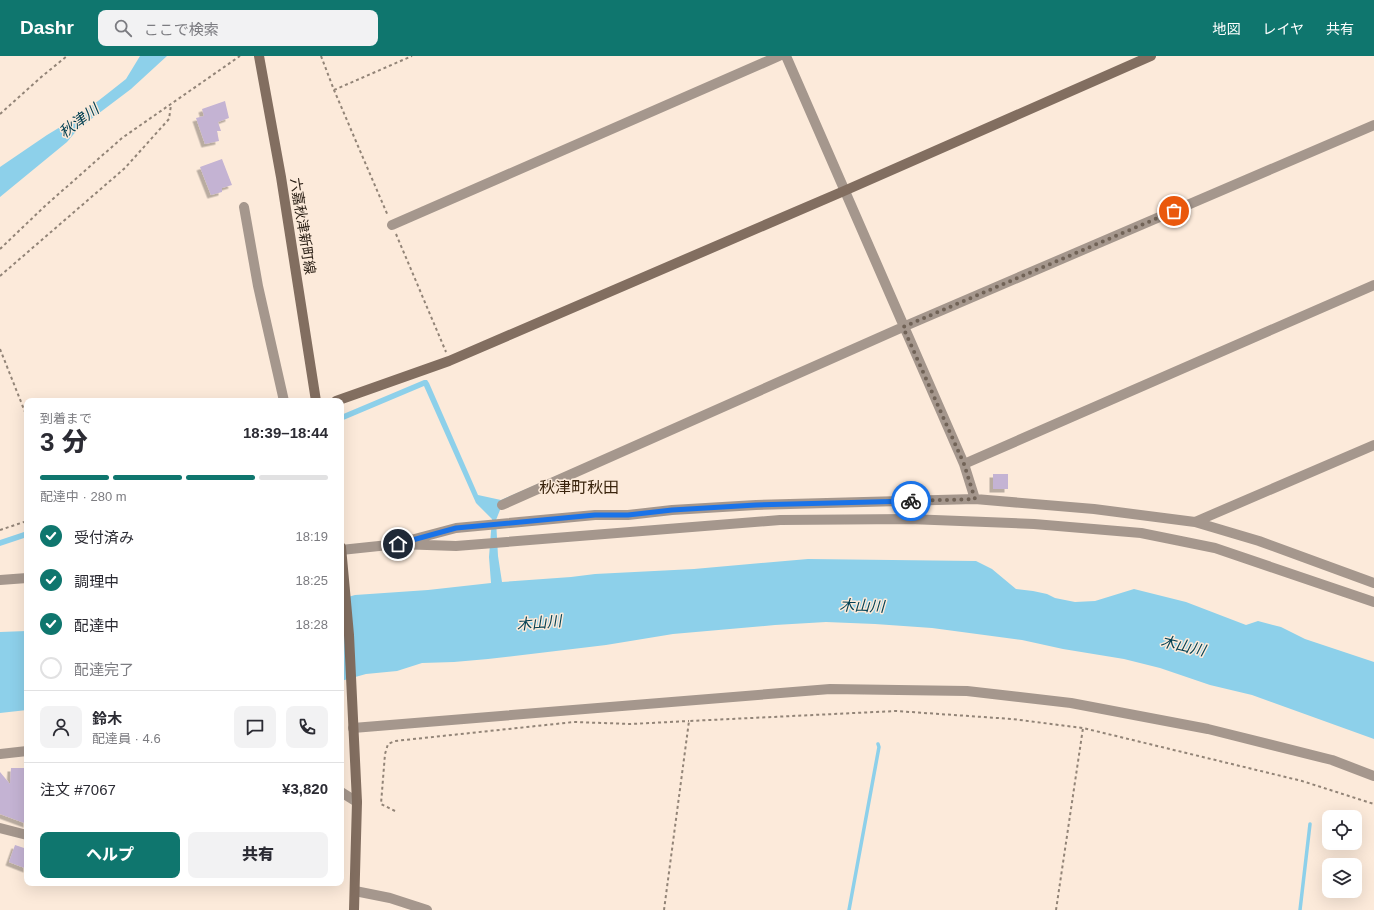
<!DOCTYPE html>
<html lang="ja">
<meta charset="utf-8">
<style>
body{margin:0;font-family:Arial,"Noto Sans JP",sans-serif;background:#f2f2f3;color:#2b2b33;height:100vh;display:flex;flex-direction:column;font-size:15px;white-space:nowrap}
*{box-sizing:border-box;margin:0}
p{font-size:13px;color:#7c7c81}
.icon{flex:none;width:22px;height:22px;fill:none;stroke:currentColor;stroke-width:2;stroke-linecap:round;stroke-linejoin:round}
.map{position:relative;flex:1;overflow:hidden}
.sheet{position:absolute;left:24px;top:342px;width:320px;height:488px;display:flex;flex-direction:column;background:#fff;border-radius:8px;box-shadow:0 4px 16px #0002}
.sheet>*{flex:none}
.tools{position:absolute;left:1322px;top:754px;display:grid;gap:8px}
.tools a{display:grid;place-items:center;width:40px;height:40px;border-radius:8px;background:#fff;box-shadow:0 4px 16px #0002;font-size:20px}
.pin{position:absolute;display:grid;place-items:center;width:34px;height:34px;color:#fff;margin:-17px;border:2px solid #fff;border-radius:50%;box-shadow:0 1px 4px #0007}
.courier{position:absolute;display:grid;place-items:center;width:40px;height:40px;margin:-20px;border:3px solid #1a73e8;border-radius:50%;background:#fff;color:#222;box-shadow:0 1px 5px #0007}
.overview em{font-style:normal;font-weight:800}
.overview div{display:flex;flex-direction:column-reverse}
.overview{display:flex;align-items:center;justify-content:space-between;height:68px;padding:0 16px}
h1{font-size:26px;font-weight:800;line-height:30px}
.bar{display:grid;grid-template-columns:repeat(4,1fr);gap:6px 4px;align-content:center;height:48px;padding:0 16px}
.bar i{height:5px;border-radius:3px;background:#e1e1e2}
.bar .active{background:#0f766e}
.bar p{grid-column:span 4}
.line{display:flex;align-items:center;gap:10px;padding:0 16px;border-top:1px solid #e1e1e2}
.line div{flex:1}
.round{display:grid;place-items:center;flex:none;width:42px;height:42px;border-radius:8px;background:#f2f2f3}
ol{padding:0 16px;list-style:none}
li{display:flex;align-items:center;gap:12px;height:44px}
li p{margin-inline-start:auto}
li .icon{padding:4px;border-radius:50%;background:#0f766e;color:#fff;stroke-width:4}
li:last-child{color:#7c7c81}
li i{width:22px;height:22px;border:2px solid #e1e1e2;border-radius:50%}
.cta{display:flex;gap:8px;margin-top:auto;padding:8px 16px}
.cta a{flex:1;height:46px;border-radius:8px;background:#0f766e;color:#fff;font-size:16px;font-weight:800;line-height:46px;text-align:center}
.cta a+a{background:#f2f2f3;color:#2b2b33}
header{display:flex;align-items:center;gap:24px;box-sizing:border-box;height:56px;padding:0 20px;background:#0f766e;color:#fff}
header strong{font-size:19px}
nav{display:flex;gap:22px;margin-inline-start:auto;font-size:14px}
.search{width:280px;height:36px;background:#f2f2f3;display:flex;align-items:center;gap:10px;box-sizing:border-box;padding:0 14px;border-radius:8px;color:#7c7c81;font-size:15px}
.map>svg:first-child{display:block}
.water{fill:#8dd0ea}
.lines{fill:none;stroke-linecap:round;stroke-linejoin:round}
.stream{stroke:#8dd0ea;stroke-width:3.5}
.building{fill:#c4b3d3;filter:url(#shadow)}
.path{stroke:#928477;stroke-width:2;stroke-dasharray:3 3;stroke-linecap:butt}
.street{stroke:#a5978d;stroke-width:10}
.secondary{stroke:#826e60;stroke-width:10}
.done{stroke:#716357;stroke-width:4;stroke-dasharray:0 7.2}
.route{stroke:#1a73e8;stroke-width:5}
.labels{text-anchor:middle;stroke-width:3;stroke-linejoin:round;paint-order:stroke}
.street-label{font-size:14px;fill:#261b11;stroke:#fceada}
.water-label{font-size:15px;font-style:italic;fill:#044153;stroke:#fceada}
.quarter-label{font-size:16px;fill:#3a240d;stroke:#fceada}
</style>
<header>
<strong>Dashr</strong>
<div class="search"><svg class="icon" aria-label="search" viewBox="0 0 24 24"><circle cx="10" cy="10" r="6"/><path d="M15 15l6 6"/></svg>ここで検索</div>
<nav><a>地図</a><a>レイヤ</a><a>共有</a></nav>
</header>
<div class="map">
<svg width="1374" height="854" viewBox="0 0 1374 854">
<defs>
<filter id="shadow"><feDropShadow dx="-3.5" dy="3.5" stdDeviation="0" flood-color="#0004"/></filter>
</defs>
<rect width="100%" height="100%" fill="#fceada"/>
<path class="water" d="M140 0H167L131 33 78 73 67 86 0 141V111L47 79 80 59 107 38 126 23Z
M424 324H427L429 327 478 439 501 444 593 404 502 449 496 464 498 500 502 526 571 521 595 518 694 513 808 503 976 505 992 513 1016 533 1033 535 1047 538 1055 542 1075 546 1095 545 1134 533 1186 546 1246 569 1258 565 1281 571 1305 583 1374 606V683L1252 639 1210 629 1160 612 1124 603 1063 593 1022 584 932 572 875 568 826 566 775 569 673 578 606 589 488 603 454 606 422 607 397 615 366 618 341 625V543L355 539 428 534 491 527 489 501 492 463 476 447 424 330 341 365V359Z
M27 475V481L0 490V484Z
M27 575V654L0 657V576Z"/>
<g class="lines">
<path class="stream" d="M849 854 879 691 878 688
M1300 854 1310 768"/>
</g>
<path class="building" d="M225 45 229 62 218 66 221 75H217L219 85 205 88 196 62 204 60 202 53Z
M222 103 232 129 222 132V136L211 139 200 111Z
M993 418H1008V433H993Z
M11 712H24V717H27V768L0 758V716L10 728Z
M15 789 27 793V813L9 806Z"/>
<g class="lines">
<path class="path" d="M321 0 334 34 388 160
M334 34 412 0
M0 58 40 22 67 0
M396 178 446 296
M0 193 45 150 122 82 240 0
M0 220 125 112 169 63 171 49
M0 293 27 361
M0 474 27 465
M395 755 381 748 385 698 388 688 395 685 574 666 631 668 689 665
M664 854 689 665 896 655 1012 663 1083 672 1302 725 1374 748
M1056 854 1083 672"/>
<path class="street" d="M786 0 964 408 975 443
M244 151 258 230 284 345
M392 169 779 0
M964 408 1374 229
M502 449 903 271 1374 69
M1195 466 1374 389
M407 485 456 472 595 459H628L672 454 756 449 975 443 1094 453 1195 466 1259 485 1374 527
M341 494 398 488 456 490 780 464 909 463 1034 468 1141 477 1215 492 1374 546
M0 524 27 522
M353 672 830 633 967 635 1071 647 1208 673 1332 704 1374 720
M0 698 27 695
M341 736 357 746
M0 772 27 779
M355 835 390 842 427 854"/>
<path class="secondary" d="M259 0 281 121 316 345
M336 345 449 305 844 135 1151 0
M341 491 349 579 357 746 354 854"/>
</g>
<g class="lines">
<path class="done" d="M911 445 975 443 964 408 903 271 1174 155"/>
<path class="route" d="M398 488 456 472 595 459H628L672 454 756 449 911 445"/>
</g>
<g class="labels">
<g class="street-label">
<text transform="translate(303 170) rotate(81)" y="5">六嘉秋津新町線</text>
</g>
<g class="water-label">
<text transform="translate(79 65) rotate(-37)" y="5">秋津川</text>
<text transform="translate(862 550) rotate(2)" y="5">木山川</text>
<text transform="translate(539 567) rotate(-5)" y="5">木山川</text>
<text transform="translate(1183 590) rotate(13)" y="5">木山川</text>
</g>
<g class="quarter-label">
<text x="579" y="437">秋津町秋田</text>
</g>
</g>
</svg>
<div class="tools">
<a><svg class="icon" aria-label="locate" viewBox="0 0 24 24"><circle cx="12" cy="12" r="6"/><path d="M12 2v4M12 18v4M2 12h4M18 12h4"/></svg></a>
<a><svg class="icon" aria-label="layers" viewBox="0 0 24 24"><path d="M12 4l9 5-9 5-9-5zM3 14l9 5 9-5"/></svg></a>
</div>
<div class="pin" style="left:1174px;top:155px;background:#ea580c"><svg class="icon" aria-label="bag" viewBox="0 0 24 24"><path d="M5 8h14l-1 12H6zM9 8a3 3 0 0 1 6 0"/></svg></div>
<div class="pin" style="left:398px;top:488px;background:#1f2937"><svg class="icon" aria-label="home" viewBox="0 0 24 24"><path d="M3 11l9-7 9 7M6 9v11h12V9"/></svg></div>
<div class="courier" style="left:911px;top:445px"><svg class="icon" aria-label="bike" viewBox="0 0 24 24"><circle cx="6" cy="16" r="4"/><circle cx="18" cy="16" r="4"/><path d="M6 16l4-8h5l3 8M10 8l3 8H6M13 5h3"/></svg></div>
<section class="sheet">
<div class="overview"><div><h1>3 分</h1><p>到着まで</p></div><em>18:39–18:44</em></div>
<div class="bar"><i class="active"></i><i class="active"></i><i class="active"></i><i></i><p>配達中 · 280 m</p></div>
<ol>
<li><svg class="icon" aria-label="check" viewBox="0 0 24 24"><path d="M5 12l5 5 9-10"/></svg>受付済み<p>18:19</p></li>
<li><svg class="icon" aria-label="check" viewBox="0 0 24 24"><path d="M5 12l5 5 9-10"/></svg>調理中<p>18:25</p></li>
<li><svg class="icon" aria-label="check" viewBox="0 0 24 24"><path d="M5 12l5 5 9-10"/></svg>配達中<p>18:28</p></li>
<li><i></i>配達完了</li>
</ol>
<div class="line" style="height:72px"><a class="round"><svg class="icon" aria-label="person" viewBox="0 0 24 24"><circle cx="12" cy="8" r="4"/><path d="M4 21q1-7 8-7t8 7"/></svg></a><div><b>鈴木</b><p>配達員 · 4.6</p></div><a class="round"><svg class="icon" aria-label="chat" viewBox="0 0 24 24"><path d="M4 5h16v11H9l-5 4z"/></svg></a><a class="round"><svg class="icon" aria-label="phone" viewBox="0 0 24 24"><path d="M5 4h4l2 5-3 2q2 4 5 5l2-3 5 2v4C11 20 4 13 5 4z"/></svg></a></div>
<div class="line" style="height:52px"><div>注文 #7067</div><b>¥3,820</b></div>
<div class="cta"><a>ヘルプ</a><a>共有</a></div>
</section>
</div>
